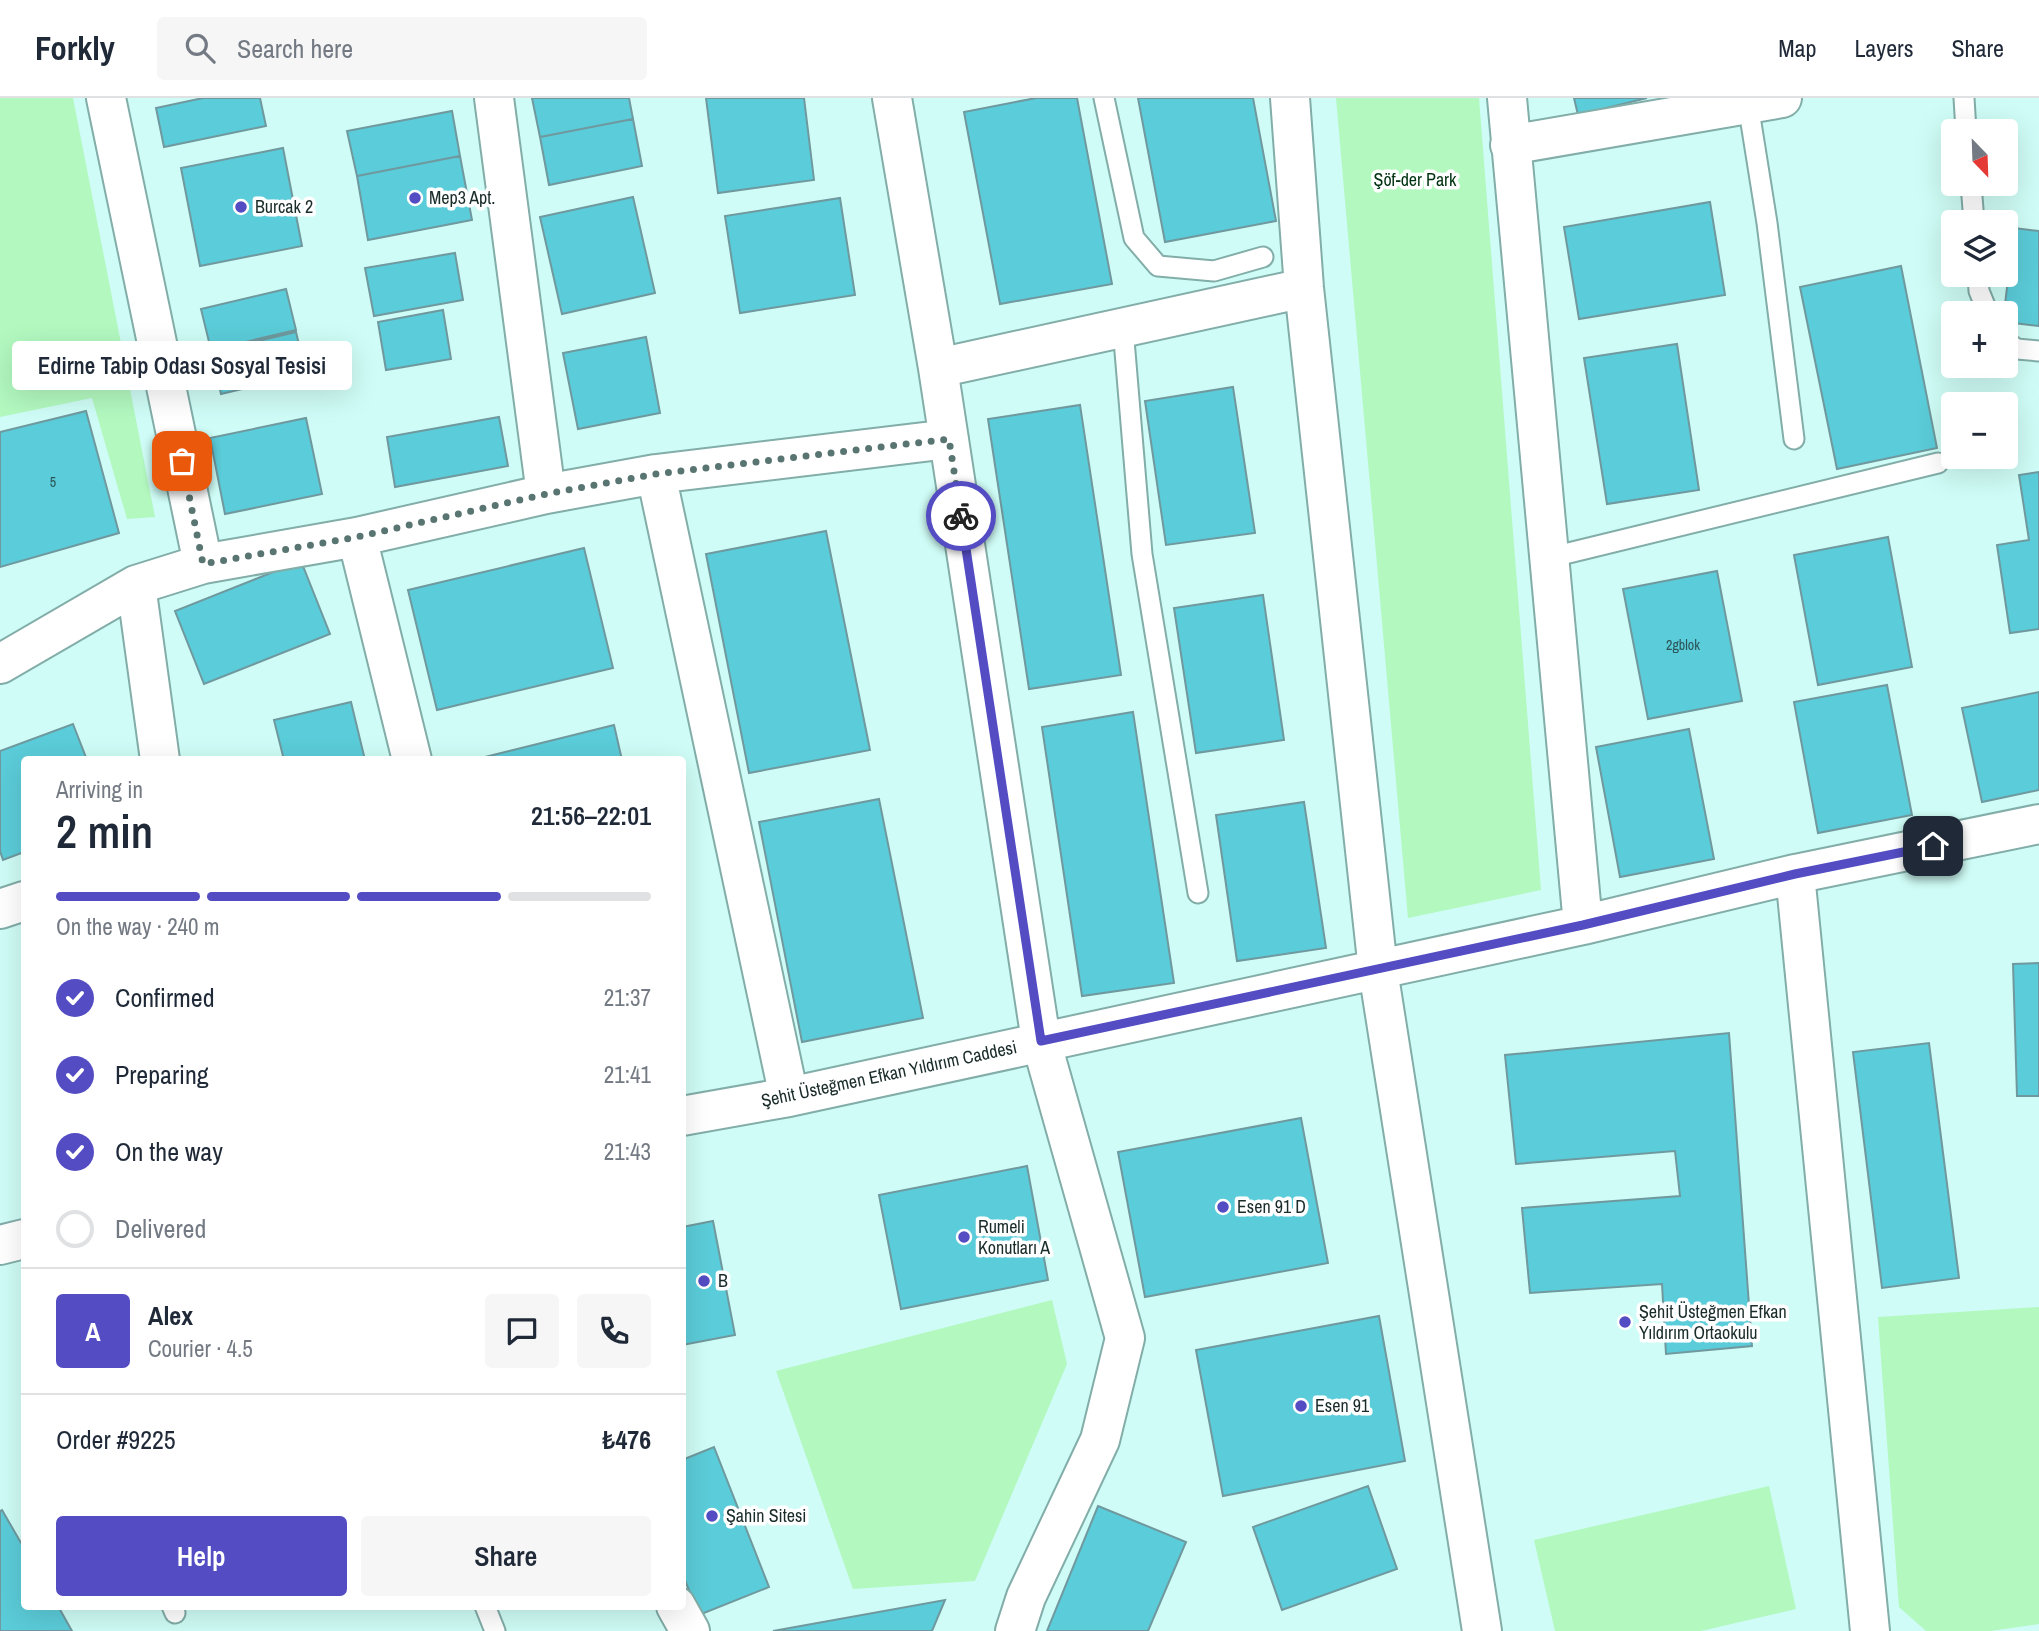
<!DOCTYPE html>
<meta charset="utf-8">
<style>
body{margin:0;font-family:"Archivo Narrow",sans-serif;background:#f6f6f7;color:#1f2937;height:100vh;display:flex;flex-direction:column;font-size:26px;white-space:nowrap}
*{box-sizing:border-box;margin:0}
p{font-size:23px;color:#747a83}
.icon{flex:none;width:38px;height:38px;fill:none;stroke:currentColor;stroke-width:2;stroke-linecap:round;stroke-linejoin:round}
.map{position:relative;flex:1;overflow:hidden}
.sheet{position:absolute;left:21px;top:658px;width:665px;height:854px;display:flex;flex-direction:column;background:#fff;border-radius:7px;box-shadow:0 7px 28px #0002}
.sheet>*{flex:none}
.needle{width:46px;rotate:157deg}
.tools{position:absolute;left:1941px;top:21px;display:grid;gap:14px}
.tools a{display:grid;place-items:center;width:77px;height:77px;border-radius:7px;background:#fff;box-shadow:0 7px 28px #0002;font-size:35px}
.pin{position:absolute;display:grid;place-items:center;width:60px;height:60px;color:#fff;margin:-30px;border-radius:14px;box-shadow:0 4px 10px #0006}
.courier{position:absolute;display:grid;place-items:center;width:70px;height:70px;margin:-35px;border:5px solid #534cc3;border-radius:50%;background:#fff;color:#222;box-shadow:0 2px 9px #0007}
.bubble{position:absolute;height:49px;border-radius:7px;background:#fff;box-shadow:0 7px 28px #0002;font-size:23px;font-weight:600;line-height:49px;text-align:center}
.head em{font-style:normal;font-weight:600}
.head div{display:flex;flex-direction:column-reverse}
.head{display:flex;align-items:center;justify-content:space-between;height:119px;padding:0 35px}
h1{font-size:46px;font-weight:600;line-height:52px}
.bar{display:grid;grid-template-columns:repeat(4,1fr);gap:10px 7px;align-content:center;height:84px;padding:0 35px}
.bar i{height:9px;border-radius:5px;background:#e0e1e3}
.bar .selected{background:#534cc3}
.bar p{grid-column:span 4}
.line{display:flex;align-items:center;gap:18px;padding:0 35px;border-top:2px solid #e0e1e3}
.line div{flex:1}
.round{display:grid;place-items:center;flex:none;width:74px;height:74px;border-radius:7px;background:#f6f6f7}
ol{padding:0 35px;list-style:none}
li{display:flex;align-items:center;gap:21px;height:77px}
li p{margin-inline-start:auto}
li .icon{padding:7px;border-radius:50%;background:#534cc3;color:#fff;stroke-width:4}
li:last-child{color:#747a83}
li i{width:38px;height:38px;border:4px solid #e0e1e3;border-radius:50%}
.cta{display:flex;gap:14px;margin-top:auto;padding:14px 35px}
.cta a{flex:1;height:80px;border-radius:7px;background:#534cc3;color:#fff;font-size:28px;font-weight:600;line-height:80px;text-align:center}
.cta a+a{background:#f6f6f7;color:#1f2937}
header{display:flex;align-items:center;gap:42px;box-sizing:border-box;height:98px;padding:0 35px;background:#fff;border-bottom:2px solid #e0e1e3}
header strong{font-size:33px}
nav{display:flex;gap:38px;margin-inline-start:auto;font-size:24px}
.search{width:490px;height:63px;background:#f6f6f7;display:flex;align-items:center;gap:18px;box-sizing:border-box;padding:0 24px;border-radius:7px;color:#747a83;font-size:26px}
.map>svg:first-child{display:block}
.green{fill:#b2f8bf}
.building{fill:#5bccd9;stroke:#6f999e;stroke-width:2}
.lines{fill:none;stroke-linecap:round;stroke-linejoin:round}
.lane-casing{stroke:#82ada8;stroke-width:23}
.street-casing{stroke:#82ada8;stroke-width:42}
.lane{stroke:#fff;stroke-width:19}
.street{stroke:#fff;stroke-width:38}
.done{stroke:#597571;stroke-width:7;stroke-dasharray:0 12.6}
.route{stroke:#534cc3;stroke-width:9}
.poi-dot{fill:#534cc3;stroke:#fff;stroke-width:2.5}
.labels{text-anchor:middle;stroke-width:7;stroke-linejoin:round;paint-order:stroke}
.number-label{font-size:14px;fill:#2a5456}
.park-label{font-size:18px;fill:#031;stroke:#fff}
.poi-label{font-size:18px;fill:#1a2c2a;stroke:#fff;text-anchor:start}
.street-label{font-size:18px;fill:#1a2c2a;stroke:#fff}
</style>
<header>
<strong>Forkly</strong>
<div class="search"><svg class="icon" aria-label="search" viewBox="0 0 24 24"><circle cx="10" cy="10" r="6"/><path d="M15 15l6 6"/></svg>Search here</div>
<nav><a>Map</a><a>Layers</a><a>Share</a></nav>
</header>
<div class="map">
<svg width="2039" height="1533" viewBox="0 0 2039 1533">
<rect width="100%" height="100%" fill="#cffcf6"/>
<path class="green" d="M0 0H73L155 419 127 421 92 300 0 319Z
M1336 0H1479L1541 792 1408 820Z
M1052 1202 1067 1266 975 1483 853 1491 776 1273Z
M2039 1209V1526L1990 1533H1926L1899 1509 1878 1219Z
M1769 1388 1796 1511 1701 1533H1555L1534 1442Z"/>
<path class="building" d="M203 0H260L266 28 164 49 156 10Z
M532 0H629L633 21 540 39Z
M706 0H804L814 82 718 95Z
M1036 0H1077L1112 186 1000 206 964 14Z
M1138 0H1253L1276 123 1165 144Z
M1574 0H1647L1578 17Z
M452 13 460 58 357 78 347 33Z
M633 21 642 68 549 87 540 39Z
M283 50 302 148 200 168 181 70Z
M460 58 472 122 368 142 357 78Z
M633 99 655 195 562 216 540 119Z
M840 100 855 197 740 215 725 118Z
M1710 104 1725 197 1579 221 1564 129Z
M2014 130 2039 133V228L2006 224 2004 215Z
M455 155 463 202 374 218 365 170Z
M1901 168 1937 350 1837 371 1800 189Z
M286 191 296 232 211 252 201 211Z
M443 212 451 261 386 272 378 224Z
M296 234 306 276 221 296 212 254Z
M646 239 660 315 578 331 563 255Z
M1677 246 1699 392 1607 406 1584 260Z
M1233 289 1255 435 1166 447 1145 303Z
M1080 307 1121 577 1029 591 988 321Z
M86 313 119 435 0 469V334Z
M499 319 508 368 395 389 387 339Z
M306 320 322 396 225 416 210 340Z
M2039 374V531L2010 535 1997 447 2029 442 2019 377Z
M826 433 870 652 749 675 706 456Z
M1888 439 1912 569 1818 587 1794 457Z
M584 450 613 570 437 612 408 492Z
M301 463 330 536 204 586 175 513Z
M1717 473 1742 603 1648 621 1623 491Z
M1263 497 1284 642 1196 655 1174 510Z
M1887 587 1912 717 1818 735 1794 604Z
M2039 594V692L1982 704 1962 610Z
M351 604 365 662H284L274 622Z
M1133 614 1174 885 1082 898 1042 629Z
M73 626 87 662H24V754L3 762 0 753V653Z
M614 627 622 662H473Z
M1689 631 1714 761 1620 779 1596 649Z
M879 701 923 920 802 944 759 724Z
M1304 704 1326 850 1237 863 1216 717Z
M2039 865V998H2017L2013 866Z
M1729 935 1752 1248 1666 1256 1662 1186 1530 1195 1522 1110 1680 1098 1675 1053 1516 1066 1505 957Z
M1929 945 1959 1180 1882 1190 1853 954Z
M1301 1020 1328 1165 1145 1199 1118 1054Z
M1027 1068 1048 1182 901 1211 879 1097Z
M713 1123 735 1237 682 1247V1129Z
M1379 1218 1405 1363 1223 1398 1196 1252Z
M714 1349 769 1489 699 1517 682 1475V1362Z
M1368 1388 1397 1471 1282 1512 1253 1429Z
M1098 1408 1186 1444 1148 1533H1047Z
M2 1412 24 1450V1508H58L72 1533H0V1413Z
M945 1502 932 1533H773Z"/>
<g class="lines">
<defs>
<path id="lane" d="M1104 0 1134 140 1158 168 1214 173 1263 159
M1964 0 1966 33
M1748 6 1767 125 1794 341
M1971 86 1974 124
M1978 177 1979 193 1988 215
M1123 230 1142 456 1198 795
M2006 244 2017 251 2039 253
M1548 460 1938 365
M172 1508 175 1515
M485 1508 495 1533"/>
<path id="street" d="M106 0 203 466
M494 0 546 396
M892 0 938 270 1041 943 1125 1240 1100 1342 1026 1499 1015 1533
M1290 0 1304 190 1378 872 1482 1533
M1507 0 1583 827
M1510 47 1782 0
M938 270 1304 190
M656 376 789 999
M357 439 412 662
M136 487 160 662
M0 566 136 487 203 466 357 439 546 396 656 376 949 341
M1795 776 1870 1533
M0 811 24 803
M682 1018 789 999 1583 827 1795 776 2039 726
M0 1147 24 1141
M676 1508 690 1533"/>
</defs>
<use href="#lane" class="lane-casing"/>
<use href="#street" class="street-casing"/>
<use href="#lane" class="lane"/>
<use href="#street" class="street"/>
</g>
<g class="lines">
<path class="done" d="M182 363 203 466 357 439 546 396 656 376 949 341 961 418"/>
<path class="route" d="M961 418 1041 943 1583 827 1795 776 1933 748"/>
</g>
<g class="poi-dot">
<circle cx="415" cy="100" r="7"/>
<circle cx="241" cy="109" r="7"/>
<circle cx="1223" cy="1109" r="7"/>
<circle cx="964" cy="1139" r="7"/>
<circle cx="704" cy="1183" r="7"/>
<circle cx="1625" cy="1224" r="7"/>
<circle cx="1301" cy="1308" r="7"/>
<circle cx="712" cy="1418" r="7"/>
</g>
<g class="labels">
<g class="number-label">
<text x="53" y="389">5</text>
<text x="1683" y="552">2gblok</text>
</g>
<g class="park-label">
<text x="1415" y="88">Şöf-der Park</text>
</g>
<g class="poi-label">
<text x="429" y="106">Mep3 Apt.</text>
<text x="255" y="115">Burcak 2</text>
<text x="1237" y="1115">Esen 91 D</text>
<text x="978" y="1135">Rumeli<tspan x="978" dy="21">Konutları A</tspan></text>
<text x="718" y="1189">B</text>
<text x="1639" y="1220">Şehit Üsteğmen Efkan<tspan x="1639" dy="21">Yıldırım Ortaokulu</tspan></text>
<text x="1315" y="1314">Esen 91</text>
<text x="726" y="1424">Şahin Sitesi</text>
</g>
<g class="street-label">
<text transform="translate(889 976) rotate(-12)" y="6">Şehit Üsteğmen Efkan Yıldırım Caddesi</text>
</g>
</g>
</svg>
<div class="tools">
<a><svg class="needle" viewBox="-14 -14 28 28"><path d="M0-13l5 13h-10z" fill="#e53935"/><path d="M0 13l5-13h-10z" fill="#747a83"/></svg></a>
<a><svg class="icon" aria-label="layers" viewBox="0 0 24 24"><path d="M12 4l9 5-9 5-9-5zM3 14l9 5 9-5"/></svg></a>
<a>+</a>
<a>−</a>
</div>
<div class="pin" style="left:182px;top:363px;background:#ea580c"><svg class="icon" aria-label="bag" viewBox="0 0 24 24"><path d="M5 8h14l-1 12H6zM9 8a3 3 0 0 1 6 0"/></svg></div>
<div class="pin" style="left:1933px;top:748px;background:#1f2937"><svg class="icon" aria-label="home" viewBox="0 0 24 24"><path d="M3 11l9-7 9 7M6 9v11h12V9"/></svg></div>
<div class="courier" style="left:961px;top:418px"><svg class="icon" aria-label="bike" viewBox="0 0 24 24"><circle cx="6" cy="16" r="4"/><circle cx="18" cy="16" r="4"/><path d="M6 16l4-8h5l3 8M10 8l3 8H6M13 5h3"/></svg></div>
<div class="bubble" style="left:12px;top:243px;width:340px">Edirne Tabip Odası Sosyal Tesisi</div>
<section class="sheet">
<div class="head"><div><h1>2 min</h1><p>Arriving in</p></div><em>21:56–22:01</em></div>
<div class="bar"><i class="selected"></i><i class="selected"></i><i class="selected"></i><i></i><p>On the way · 240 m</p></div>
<ol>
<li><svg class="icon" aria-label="check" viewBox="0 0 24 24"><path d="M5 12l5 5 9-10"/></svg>Confirmed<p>21:37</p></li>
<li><svg class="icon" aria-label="check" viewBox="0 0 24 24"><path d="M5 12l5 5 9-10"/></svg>Preparing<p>21:41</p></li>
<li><svg class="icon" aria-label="check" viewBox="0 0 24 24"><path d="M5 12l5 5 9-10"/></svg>On the way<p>21:43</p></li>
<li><i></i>Delivered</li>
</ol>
<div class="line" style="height:126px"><b class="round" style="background:#534cc3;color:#fff">A</b><div><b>Alex</b><p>Courier · 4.5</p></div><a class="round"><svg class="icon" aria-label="chat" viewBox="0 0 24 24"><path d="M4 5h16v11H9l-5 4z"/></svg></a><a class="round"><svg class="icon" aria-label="phone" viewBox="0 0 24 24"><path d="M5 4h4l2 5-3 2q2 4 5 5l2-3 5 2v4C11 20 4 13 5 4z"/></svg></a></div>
<div class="line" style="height:91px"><div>Order #9225</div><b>₺476</b></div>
<div class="cta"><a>Help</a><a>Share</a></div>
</section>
</div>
